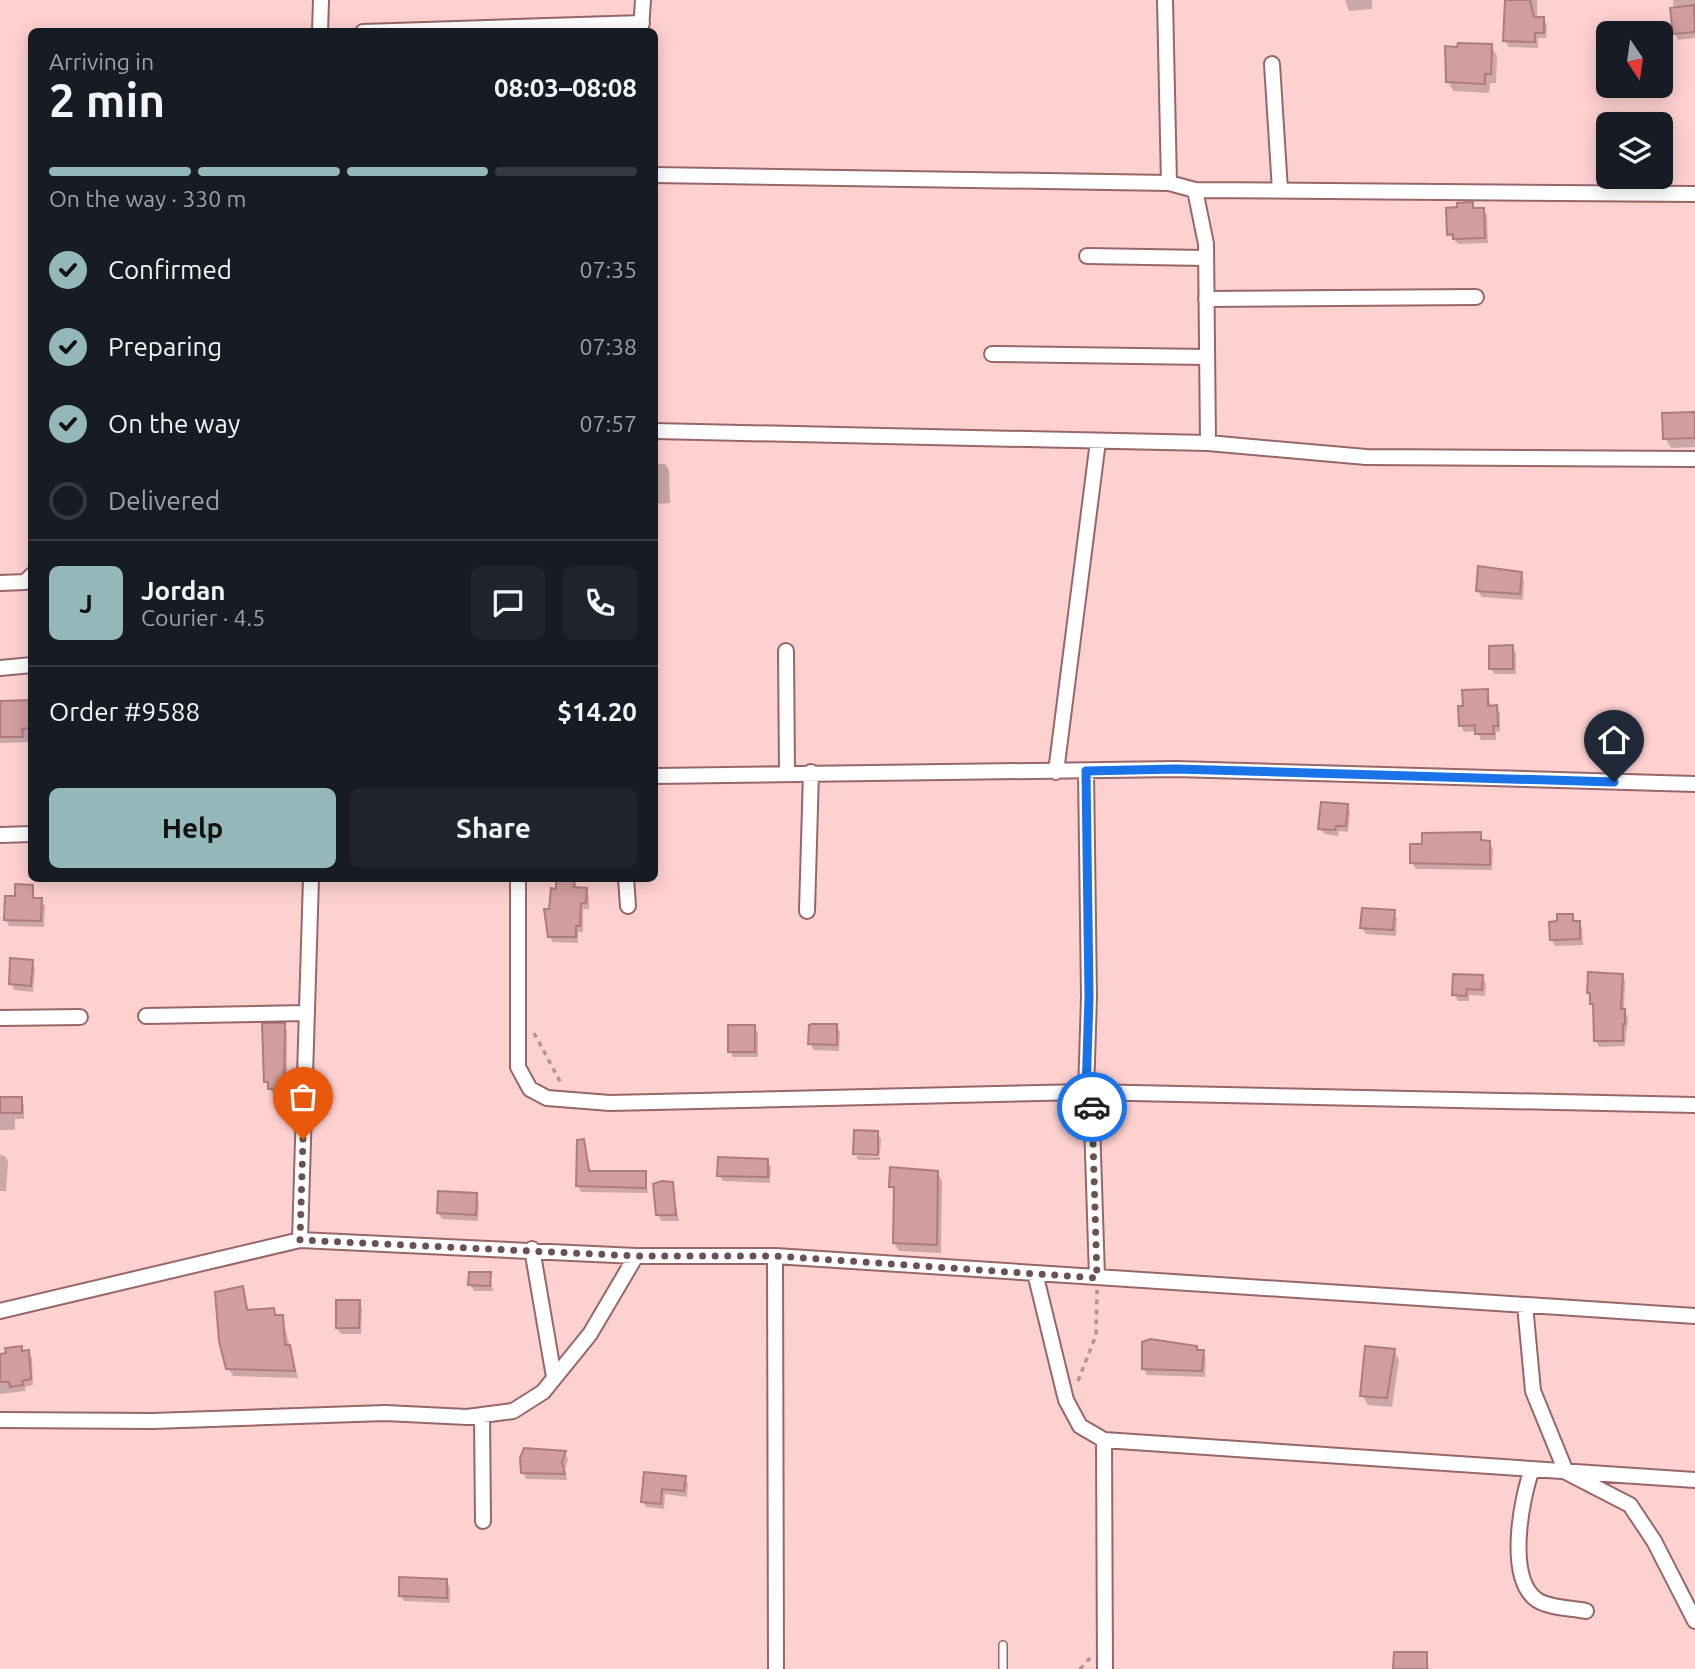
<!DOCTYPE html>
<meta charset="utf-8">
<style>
body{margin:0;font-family:Ubuntu,sans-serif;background:#20242c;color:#f1f3f6;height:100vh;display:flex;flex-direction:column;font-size:26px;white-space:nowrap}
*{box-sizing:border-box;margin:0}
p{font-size:23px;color:#9ea1a6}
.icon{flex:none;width:38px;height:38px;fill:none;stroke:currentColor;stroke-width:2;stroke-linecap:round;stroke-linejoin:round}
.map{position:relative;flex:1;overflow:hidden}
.side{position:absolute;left:28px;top:28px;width:630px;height:854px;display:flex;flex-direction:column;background:#171b24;border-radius:10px;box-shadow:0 4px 18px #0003}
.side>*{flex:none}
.needle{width:46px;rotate:167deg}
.fabs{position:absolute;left:1596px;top:21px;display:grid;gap:14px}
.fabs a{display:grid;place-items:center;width:77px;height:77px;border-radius:10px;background:#171b24;box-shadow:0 4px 18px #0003;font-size:35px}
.pin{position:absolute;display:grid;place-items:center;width:60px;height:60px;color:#fff;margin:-72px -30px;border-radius:50% 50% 50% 0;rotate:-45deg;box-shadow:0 0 7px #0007}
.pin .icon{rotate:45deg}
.courier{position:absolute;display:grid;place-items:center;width:70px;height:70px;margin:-35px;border:5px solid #1a73e8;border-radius:50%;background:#fff;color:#222;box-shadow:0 2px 9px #0007}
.headline em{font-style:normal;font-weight:600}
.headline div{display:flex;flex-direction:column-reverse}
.headline{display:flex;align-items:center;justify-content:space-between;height:119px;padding:0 21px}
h1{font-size:46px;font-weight:600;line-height:52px}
.bar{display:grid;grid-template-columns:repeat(4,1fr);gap:10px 7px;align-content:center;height:84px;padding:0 21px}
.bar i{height:9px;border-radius:5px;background:#363941}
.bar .selected{background:#94b7ba}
.bar p{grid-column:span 4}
.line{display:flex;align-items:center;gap:18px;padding:0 21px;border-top:2px solid #363941}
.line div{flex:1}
.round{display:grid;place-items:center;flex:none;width:74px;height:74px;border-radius:10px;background:#20242c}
ol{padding:0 21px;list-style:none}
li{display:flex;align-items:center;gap:21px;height:77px}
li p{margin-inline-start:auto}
li .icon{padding:7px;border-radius:50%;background:#94b7ba;color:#111;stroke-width:4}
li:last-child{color:#9ea1a6}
li i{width:38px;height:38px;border:4px solid #363941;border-radius:50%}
.button{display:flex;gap:14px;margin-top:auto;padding:14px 21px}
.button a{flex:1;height:80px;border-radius:10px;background:#94b7ba;color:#111;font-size:28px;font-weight:600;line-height:80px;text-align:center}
.button a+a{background:#20242c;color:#f1f3f6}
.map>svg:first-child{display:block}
.shadow{fill:#0003}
.building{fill:#d29d9e;stroke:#ae7c7d;stroke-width:2}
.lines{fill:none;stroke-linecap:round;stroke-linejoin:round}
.lane-casing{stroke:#976768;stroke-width:10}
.street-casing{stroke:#976768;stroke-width:18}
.path{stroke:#b69292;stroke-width:3.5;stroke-dasharray:5 5;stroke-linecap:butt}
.lane{stroke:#fff;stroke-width:7}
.street{stroke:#fff;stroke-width:14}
.done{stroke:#6c5152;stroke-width:7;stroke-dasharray:0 12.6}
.route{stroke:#1a73e8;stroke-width:9}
</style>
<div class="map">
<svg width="1695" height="1669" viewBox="0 0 1695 1669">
<rect width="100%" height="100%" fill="#fed1d1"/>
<path class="shadow" d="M1345 0H1372V9L1349 11Z
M1506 0H1537V19H1543L1547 25 1546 38H1538V48L1509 47 1505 41Z
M1673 0H1695V38L1678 40 1675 34Z
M1491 46 1497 56 1496 83H1490L1489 93 1453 91 1448 81Z
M1661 53 1663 57V83H1661Z
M1472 204 1475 210 1483 209 1487 215 1488 243 1458 244 1449 234Z
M1695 414V447L1671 448 1665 438Z
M654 464H665L669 470 670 503 654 504Z
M1521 574 1524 580 1523 600 1482 597 1478 591Z
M1512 647 1516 653V674H1494L1491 668Z
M1487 691 1491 707H1496L1500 713V731L1496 732V740H1481L1477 731 1464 732 1461 726Z
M32 707V742L0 743V711Z
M1347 806 1350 812 1348 832 1339 831 1338 836 1324 834 1320 828Z
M1480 833 1483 842H1489L1493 849 1492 870 1416 869 1412 863 1424 846Z
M574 880 577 889H586L589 896V909H583V932H578V943L553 942 549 936 551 911 557 890Z
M32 887 35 900H41L45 906 44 927 9 926 6 920 17 898Z
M1393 912 1397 918 1396 936 1366 934 1362 928Z
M1572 916 1582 928 1583 945 1555 946 1551 939Z
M32 961 35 968 33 992 14 990 11 984Z
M1622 975 1625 981 1624 1010 1628 1017 1625 1046 1599 1047 1596 1041 1595 1010 1588 993Z
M1482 977 1486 983 1485 996 1469 995V1001H1458L1454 994Z
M284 1025 287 1031V1094H273L265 1081Z
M836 1026 840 1032 839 1051 814 1050 810 1044Z
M754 1027 758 1033V1057H733L730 1051Z
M0 1099H21L24 1105V1119H15V1130H0Z
M856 1132 877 1133 881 1139 880 1153H856V1156Z
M583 1141 591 1172 645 1173 648 1193 581 1192 578 1186Z
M0 1155 5 1156 8 1162 6 1191H0Z
M856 1156 880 1157V1160H858Z
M767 1161 771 1167 770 1183 723 1181 719 1175Z
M937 1172 942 1181 941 1253 899 1251 894 1243 895 1194 891 1186Z
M672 1184 679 1221H661L658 1214Z
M476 1194 479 1201 478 1221 442 1219 438 1213Z
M490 1274 493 1291H474L470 1284Z
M242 1288 249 1311 273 1310 277 1317 282 1316 298 1378 233 1376 228 1368Z
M359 1302 362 1308 361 1334H341L337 1328Z
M21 1348 32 1358 33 1385 25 1387V1391L0 1394V1361Z
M1196 1348 1206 1358 1205 1377 1147 1375 1144 1369Z
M1394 1350 1399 1360 1392 1407 1368 1405 1362 1395Z
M565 1453 568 1459 565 1469 567 1480 526 1479 523 1473Z
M645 1474 684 1478 688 1484 687 1497 665 1494 664 1509 646 1507 643 1501Z
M446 1580 450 1587V1603L404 1601 400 1595Z
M1426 1653 1429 1669H1395Z"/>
<path class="building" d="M1505 0H1530L1534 17H1544V33H1535V42L1503 41Z
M1694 5 1695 32 1673 34 1670 8Z
M1458 43 1492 44 1491 74H1485V84L1446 82 1445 46 1457 47Z
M1473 202V208H1484L1485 238 1453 239V234L1447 235 1446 208 1457 207V203Z
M1695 412V438L1663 439 1662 413Z
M1478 566 1522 572 1520 594 1476 591Z
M1513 645V669H1489V646Z
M1488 689V706L1497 705 1498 726H1493L1494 734H1475V725L1459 726 1458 706H1463L1462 690Z
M32 700V728L22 729 23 737H0V701Z
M1321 802 1348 804 1346 826H1336L1335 830 1318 829Z
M1481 832V840L1490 841V865L1410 863V844H1422V833Z
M556 878H575L574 887 587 888 586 903H581L580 926H576V937H548L544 909H549L551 888 556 889Z
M15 884 33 885V898H42L41 921 4 920 5 896H15Z
M1362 908 1395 910 1393 930 1360 928Z
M1557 914H1573V921H1580V939L1550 940 1549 922 1557 921Z
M10 958 33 960 31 986 9 984Z
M1588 972 1623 974 1621 1009H1625V1024H1623V1041H1594L1593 1004H1590V993H1587Z
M1453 974 1483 975 1482 990 1467 989 1466 996 1452 995Z
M262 1023H285L284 1089H268V1082H264Z
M812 1024H837V1045L808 1044 809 1025Z
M728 1025H755V1052H728Z
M0 1097H22V1113H0Z
M854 1130 878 1131V1155L853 1154Z
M584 1139 589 1171H646V1188L576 1186 577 1140Z
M718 1157 768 1159V1177L717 1176Z
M890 1167 938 1171 937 1245 893 1243 894 1187H889Z
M662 1181 673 1182 676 1215H656L653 1184Z
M438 1191 477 1193 476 1215 437 1213Z
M469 1272H491L490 1286 468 1285Z
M243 1286 247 1310 274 1308 275 1315H283L285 1345H290L295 1371 226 1369 219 1341 215 1292Z
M336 1300H360L359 1328H336Z
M1150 1339 1197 1346V1350H1204L1202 1371 1142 1369V1342Z
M22 1346V1351L29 1350 31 1379 22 1381 23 1385 10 1387 9 1382H0V1354L6 1353 5 1348Z
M1365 1346 1395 1349 1387 1398 1360 1396Z
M524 1448 566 1451 562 1462 565 1474 521 1473 520 1458Z
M644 1472 686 1476 684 1491 662 1489 661 1504 641 1502Z
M399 1577 447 1579V1598L399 1596Z
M1394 1652H1427V1669H1393Z"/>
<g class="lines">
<defs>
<path id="lane" d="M1003 1669V1645"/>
<path id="street" d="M1165 0 1169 183 1195 190 1206 244 1208 443
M641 30 643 0
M320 32 321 0
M363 32 642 23
M1272 64 1280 190
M654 175 1169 183
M1195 190 1695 194
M1087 256 1206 258
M1206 299 1476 297
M992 354 1207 357
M654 431 1208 443 1366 457 1695 459
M0 583 25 582 32 575
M786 651 787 773
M0 668 32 665
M1086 771 1089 997 1086 1092
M1056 772 1098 441
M654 776 1176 769 1695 784
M0 835 32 834
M518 878V1067L530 1089 547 1098 610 1103 1086 1092 1695 1105
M626 878 628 906
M807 911 811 772
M146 1016 307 1013
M0 1018 80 1017
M1091 1092 1097 1277
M300 1240 311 878
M532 1249 554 1377
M775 1256 776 1669
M1035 1273 1066 1400 1080 1426 1104 1440 1695 1480
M1525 1305 1533 1391 1566 1472 1630 1505 1654 1541 1695 1621
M0 1311 300 1240 636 1256H775L1695 1316
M482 1415 483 1521
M0 1420 152 1421 385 1413 467 1417 513 1411 543 1392 590 1334 636 1256
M1104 1440 1105 1669
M1532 1469C1521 1500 1506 1578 1537 1600 1549 1608 1572 1608 1586 1611"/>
</defs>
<use href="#lane" class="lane-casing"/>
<use href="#street" class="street-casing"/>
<path class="path" d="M534 1033 562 1085
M1078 1381 1096 1335 1097 1290
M1080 1669 1091 1657"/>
<use href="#lane" class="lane"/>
<use href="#street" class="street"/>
</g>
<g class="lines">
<path class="done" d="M303 1139 300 1240 636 1256H775L1097 1278 1092 1107"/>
<path class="route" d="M1092 1107 1091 1093H1086L1089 997 1086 771 1176 769 1614 782"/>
</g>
</svg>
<div class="fabs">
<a><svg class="needle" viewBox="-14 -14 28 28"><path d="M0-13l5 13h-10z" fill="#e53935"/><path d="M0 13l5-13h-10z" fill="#9ea1a6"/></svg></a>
<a><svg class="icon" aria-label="layers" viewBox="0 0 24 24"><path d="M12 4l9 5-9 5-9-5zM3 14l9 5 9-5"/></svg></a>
</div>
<div class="pin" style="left:303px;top:1139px;background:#ea580c"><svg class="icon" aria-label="bag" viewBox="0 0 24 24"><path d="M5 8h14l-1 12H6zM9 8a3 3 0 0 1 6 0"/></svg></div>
<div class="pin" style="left:1614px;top:782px;background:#1f2937"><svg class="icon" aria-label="home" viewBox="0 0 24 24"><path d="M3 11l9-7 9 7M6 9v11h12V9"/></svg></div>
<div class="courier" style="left:1092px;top:1107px"><svg class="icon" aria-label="car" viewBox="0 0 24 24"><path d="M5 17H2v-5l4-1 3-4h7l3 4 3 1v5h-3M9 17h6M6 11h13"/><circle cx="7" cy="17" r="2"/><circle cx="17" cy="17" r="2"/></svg></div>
<section class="side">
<div class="headline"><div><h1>2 min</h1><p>Arriving in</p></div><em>08:03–08:08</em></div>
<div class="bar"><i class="selected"></i><i class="selected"></i><i class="selected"></i><i></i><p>On the way · 330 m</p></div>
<ol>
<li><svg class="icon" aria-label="check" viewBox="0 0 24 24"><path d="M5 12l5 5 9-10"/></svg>Confirmed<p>07:35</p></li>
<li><svg class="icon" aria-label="check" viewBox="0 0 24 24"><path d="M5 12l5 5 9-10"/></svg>Preparing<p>07:38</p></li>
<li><svg class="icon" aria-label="check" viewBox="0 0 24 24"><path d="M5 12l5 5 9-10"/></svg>On the way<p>07:57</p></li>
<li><i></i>Delivered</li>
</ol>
<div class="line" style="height:126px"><b class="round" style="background:#94b7ba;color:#111">J</b><div><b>Jordan</b><p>Courier · 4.5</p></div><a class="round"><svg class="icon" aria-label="chat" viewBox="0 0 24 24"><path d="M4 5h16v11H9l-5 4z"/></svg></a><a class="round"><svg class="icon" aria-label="phone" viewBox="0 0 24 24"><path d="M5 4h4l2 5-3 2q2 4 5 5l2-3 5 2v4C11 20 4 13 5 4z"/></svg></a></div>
<div class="line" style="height:91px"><div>Order #9588</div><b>$14.20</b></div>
<div class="button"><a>Help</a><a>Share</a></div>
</section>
</div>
